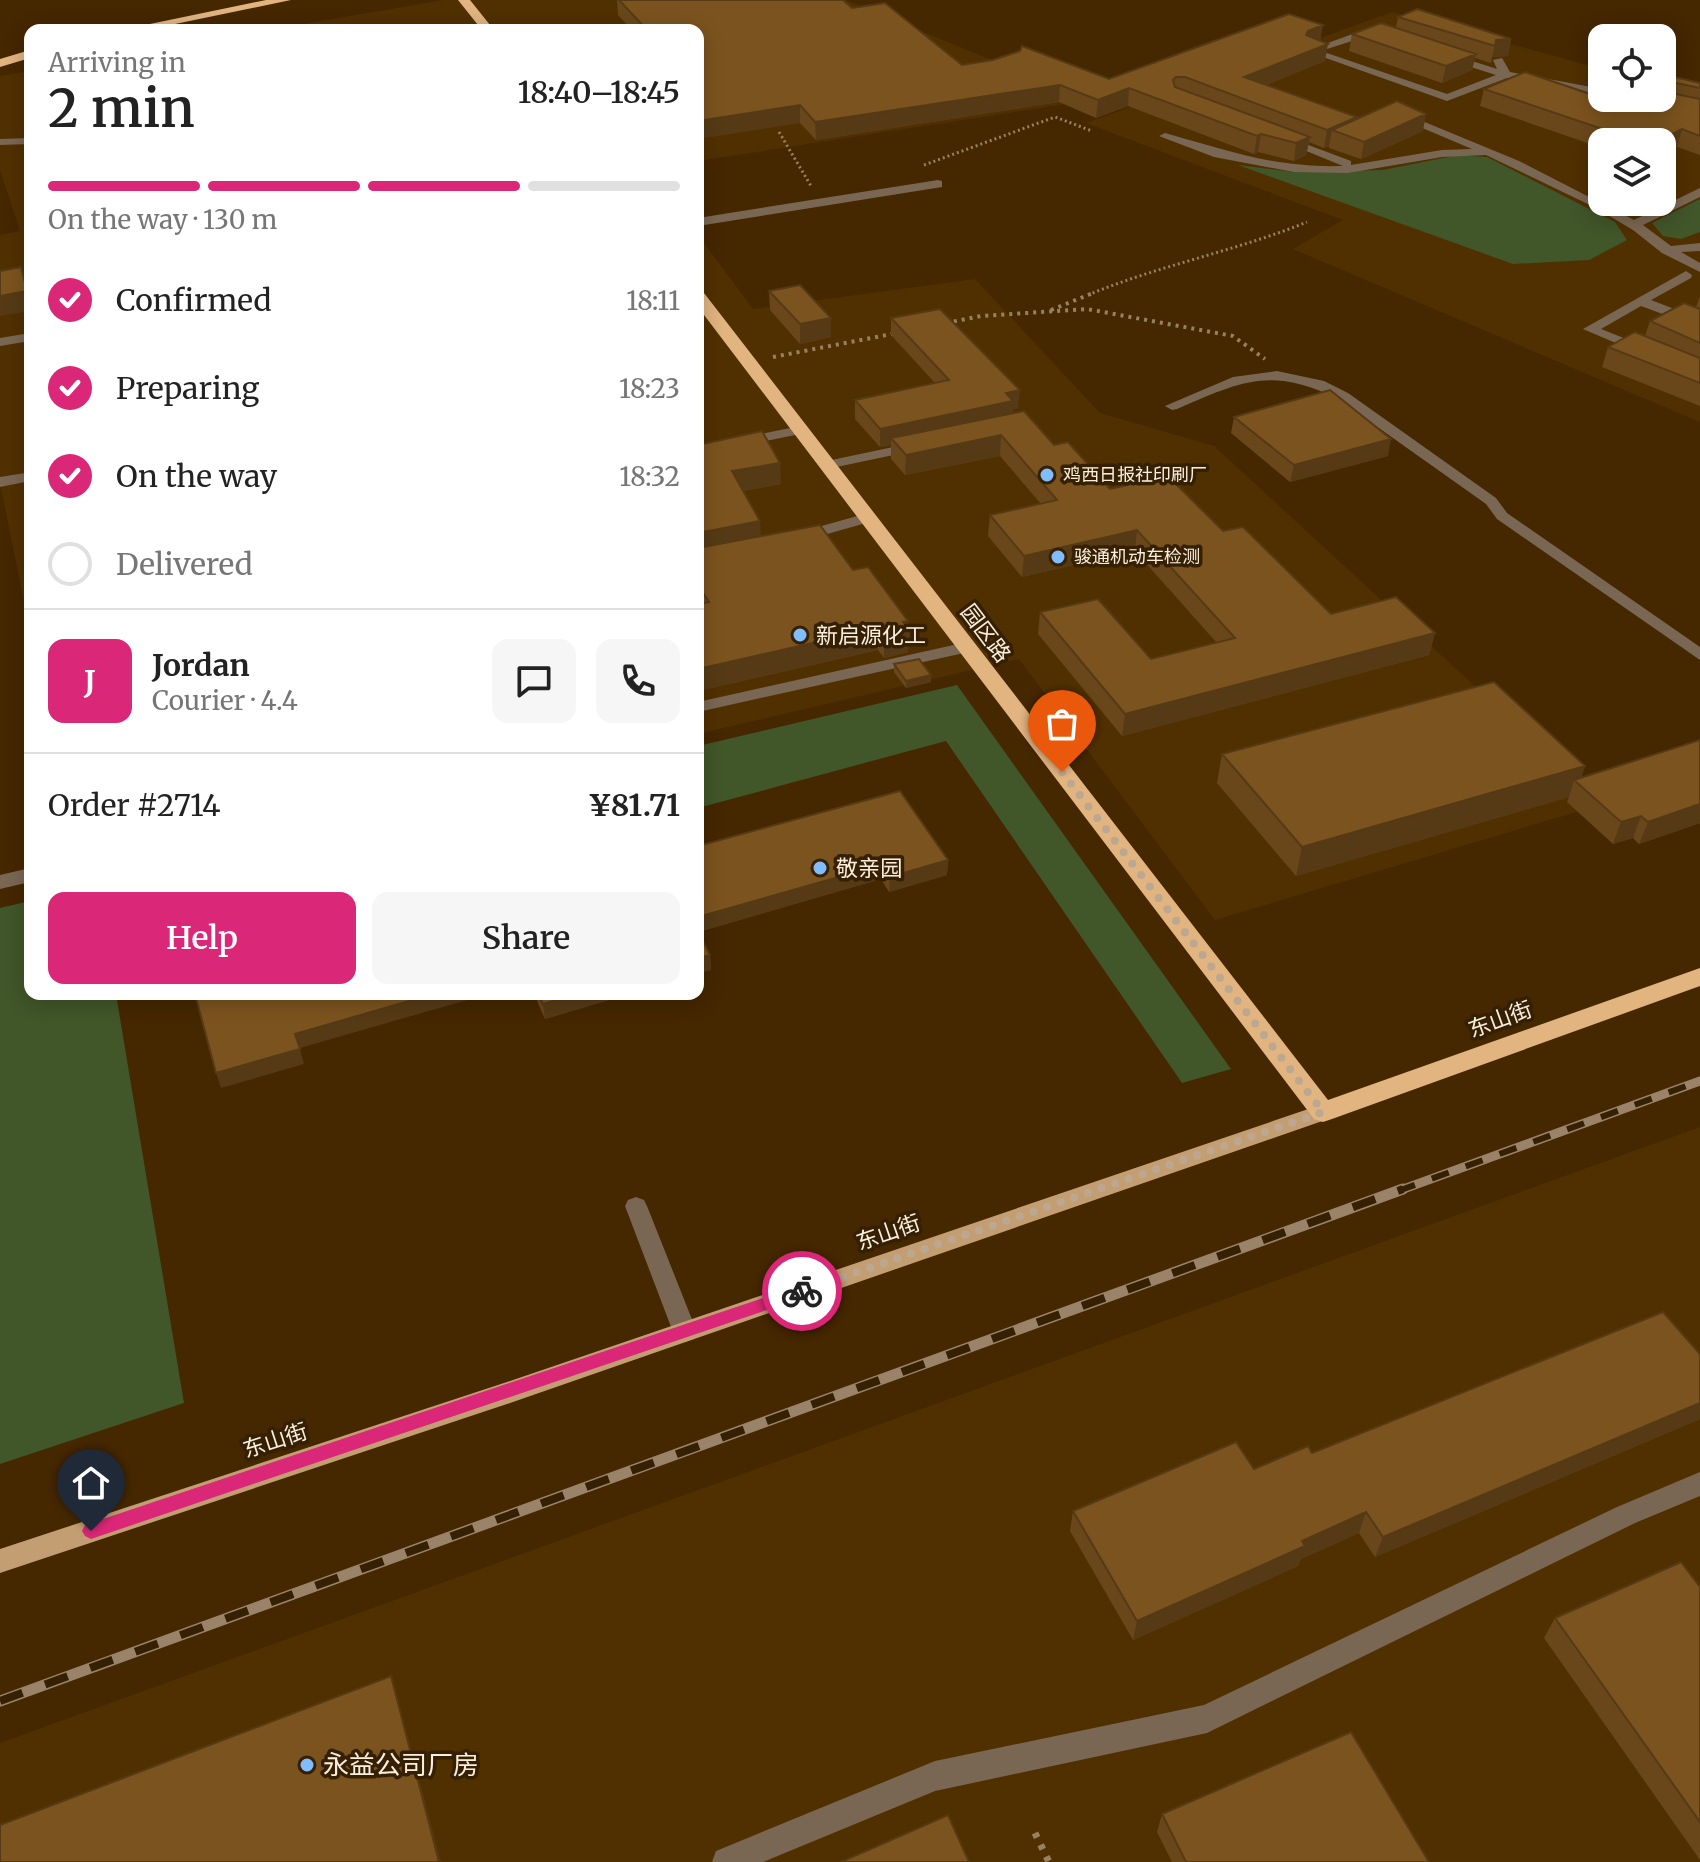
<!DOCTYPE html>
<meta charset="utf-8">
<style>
body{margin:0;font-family:Merriweather,"Noto Sans SC",serif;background:#f6f6f6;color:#222;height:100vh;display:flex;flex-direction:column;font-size:30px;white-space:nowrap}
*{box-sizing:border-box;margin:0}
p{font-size:26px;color:#767676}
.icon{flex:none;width:44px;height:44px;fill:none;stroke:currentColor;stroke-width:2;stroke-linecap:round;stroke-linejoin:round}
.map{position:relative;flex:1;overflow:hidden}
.drawer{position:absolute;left:24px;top:24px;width:680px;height:976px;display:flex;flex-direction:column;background:#fff;border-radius:16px;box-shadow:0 4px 20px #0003}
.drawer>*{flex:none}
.fabs{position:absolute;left:1588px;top:24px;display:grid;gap:16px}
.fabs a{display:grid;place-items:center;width:88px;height:88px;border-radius:16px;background:#fff;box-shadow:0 4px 20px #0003;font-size:40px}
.pin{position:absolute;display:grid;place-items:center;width:68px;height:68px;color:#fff;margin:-82px -34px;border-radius:50% 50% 50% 0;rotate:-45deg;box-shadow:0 0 8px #0007}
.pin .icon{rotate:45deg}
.courier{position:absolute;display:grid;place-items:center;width:80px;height:80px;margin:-40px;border:6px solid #db2777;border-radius:50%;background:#fff;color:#222;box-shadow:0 2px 10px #0007}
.headline em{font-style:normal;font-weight:600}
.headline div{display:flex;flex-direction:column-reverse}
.headline{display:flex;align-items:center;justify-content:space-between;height:136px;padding:0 24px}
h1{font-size:52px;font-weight:600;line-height:60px}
.bar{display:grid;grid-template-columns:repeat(4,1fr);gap:12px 8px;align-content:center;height:96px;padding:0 24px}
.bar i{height:10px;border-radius:6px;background:#e0e0e0}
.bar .selected{background:#db2777}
.bar p{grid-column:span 4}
.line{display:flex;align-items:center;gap:20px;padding:0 24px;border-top:2px solid #e0e0e0}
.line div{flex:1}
.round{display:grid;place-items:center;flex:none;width:84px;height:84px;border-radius:16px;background:#f6f6f6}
ol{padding:0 24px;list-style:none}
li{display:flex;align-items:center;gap:24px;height:88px}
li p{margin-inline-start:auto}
li .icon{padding:8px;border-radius:50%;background:#db2777;color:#fff;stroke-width:4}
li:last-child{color:#767676}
li i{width:44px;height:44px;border:4px solid #e0e0e0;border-radius:50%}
.action{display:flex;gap:16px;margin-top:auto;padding:16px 24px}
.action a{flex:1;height:92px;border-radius:16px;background:#db2777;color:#fff;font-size:32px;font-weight:600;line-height:92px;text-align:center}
.action a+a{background:#f6f6f6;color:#222}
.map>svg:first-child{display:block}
.built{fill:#513000;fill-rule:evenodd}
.green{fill:#415629}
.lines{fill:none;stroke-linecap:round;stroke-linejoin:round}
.path-far2{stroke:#978063;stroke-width:3;stroke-dasharray:2 3;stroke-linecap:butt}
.path-far1{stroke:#978063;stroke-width:4;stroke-dasharray:3 5;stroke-linecap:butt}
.path{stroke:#978063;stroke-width:7;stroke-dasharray:5 8;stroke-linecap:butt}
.minor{fill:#7a6753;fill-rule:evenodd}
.major{fill:#c49e73;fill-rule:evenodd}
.highway{fill:#e1b480;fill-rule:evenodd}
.rail-far1-casing{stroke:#9a8368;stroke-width:9}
.rail-casing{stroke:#9a8368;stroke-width:11}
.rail-far1{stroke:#352004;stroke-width:6;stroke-dasharray:18;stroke-linecap:butt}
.rail{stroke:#352004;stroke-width:8;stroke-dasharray:24;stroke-linecap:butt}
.wall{fill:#6a471a}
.shaded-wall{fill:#563a15}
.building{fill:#7b531e;stroke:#563a15;stroke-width:2}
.route{fill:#db2777}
.done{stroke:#bca891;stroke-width:8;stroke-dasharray:0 14.4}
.poi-dot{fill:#81bdfa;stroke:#352004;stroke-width:3}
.labels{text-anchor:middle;stroke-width:7;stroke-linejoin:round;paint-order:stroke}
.far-poi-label{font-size:18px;fill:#fceedf;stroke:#352004;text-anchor:start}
.street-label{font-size:22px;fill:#fceedf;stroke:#352004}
.poi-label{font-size:22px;fill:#fceedf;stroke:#352004;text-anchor:start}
.near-poi-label{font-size:26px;fill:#fceedf;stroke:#352004;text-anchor:start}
</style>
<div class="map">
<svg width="1700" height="1862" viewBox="0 0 1700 1862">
<rect width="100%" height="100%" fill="#452700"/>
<path class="built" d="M444 0H846L1001 64 1099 99 698 161V30H268Z
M1392 12 1602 69V98L1700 95V422L1293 249 1343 220 1086 123ZM1602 142H1662V202H1602Z
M30 71V632L0 483V235L20 231 0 170V76Z
M698 235 753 309 975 279 1100 413 1214 446 1603 804 1215 920 1019 659 698 734Z
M1700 1127V1862H0V1743Z"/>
<path class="green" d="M1458 155 1487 157 1615 222 1627 240 1589 260 1513 264 1238 165 1294 172 1383 170Z
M1700 199V232L1681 239 1663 236 1652 223Z
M957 685 1231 1069 1182 1083 946 741 698 808V746Z
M30 901V994H116L184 1403 0 1464V908Z"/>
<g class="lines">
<path class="path-far2" d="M779 132 811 186
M924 165 1055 117 1092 131
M1088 295C1160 265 1236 251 1307 222"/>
<path class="path-far1" d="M1051 310 1093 293
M946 323 981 316 1087 309 1233 336 1265 359
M773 357 897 333"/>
<path class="path" d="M1035 1833 1049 1862"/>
<path class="minor" d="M1369 28 1379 32 1321 51 1447 94 1496 75 1446 59V55L1450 54 1497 69 1493 60 1502 58 1510 72 1602 89V95L1507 78 1447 101 1306 51Z
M1398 111 1519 161 1634 220 1700 188V197L1643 225 1671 246 1700 243V251L1681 252 1700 263V272L1662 253 1633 230 1596 208 1486 155 1442 157 1348 173 1294 172 1214 157 1159 136 1165 133C1230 151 1274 168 1343 166L1277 139 1287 137 1351 161V165L1442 150 1472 149 1394 116 1392 114Z
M30 138V144L0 145V139Z
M938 180 942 181V187L698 226V218Z
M1686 271 1692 275 1691 278 1651 300 1700 319V328L1641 306 1601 329 1649 348V354L1644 355 1583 329Z
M30 333V341L0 346V338Z
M1277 371 1324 381 1348 393 1496 498 1507 513 1700 647V660L1497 519 1486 504 1338 399C1272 366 1241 381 1177 409L1172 410 1165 406 1233 377Z
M800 426 805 427V433L698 455V447Z
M917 442 924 446 922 449 827 469 820 465 827 461Z
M25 473 30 475V481L0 487V477Z
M868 513 876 518 873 521 799 542 791 537 793 534Z
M967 642 975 647 973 651 698 712V702Z
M30 868V882L0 889V875Z
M636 1197 644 1200 647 1206 697 1332 694 1339 685 1342 676 1339 673 1332 625 1206 628 1200Z
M1700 1472V1496L1635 1523 1207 1733 935 1791 763 1862H712L716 1851 935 1761 1204 1705 1617 1507Z"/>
<path class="major" d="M1323 1104 1331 1106 1334 1112 1331 1118 513 1402 0 1573V1549L513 1380Z"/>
<path class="highway" d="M266 0H291L146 30H121Z
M458 0H470L494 30H482Z
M30 50V58L0 67V59Z
M698 291 704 293 1328 1100 1700 968V986L1332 1119 1323 1122 1314 1119 698 307Z"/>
<defs>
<path id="rail-far1" d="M1398 1191 1700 1081"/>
<path id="rail" d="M0 1701 1403 1189"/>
</defs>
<use href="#rail-far1" class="rail-far1-casing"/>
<use href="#rail" class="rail-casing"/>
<use href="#rail-far1" class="rail-far1"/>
<use href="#rail" class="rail"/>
</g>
<path class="wall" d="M617 0H843L852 8 962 65 1109 79 1321 41 1325 61 1266 85 1357 119 1423 131 1361 159 1329 148V146L1324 148 1309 142 1306 155 1294 161 1258 152 1254 154 1128 106 1096 118 1059 102 816 140 800 123 698 30H632L618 15Z
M1398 17 1511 39 1508 56 1492 57 1491 63 1475 58 1472 70 1442 83 1349 51 1352 34 1396 28Z
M1662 74 1700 83V155L1677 147 1662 154V142H1602V148L1480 106 1484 89 1620 104 1662 98Z
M769 291 831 318V337L800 344 770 310Z
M1700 296V406L1602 367 1608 347 1645 336 1650 321 1696 307Z
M891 318 1018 408 1013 409 1012 413 1110 489 1223 531 1331 614 1435 633 1429 655 1122 736 1038 634 1040 612 1151 659 1217 643 1135 551 1022 577 988 536 990 515 1041 504 1000 456 905 475 891 459V445L880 447 855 419V400L935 383 891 335Z
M1234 417 1388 456 1290 482 1231 433Z
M698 445 781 484 743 491 760 536 853 570 909 630 908 652 884 658 878 650 698 691Z
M894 664 931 682 906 688 894 672Z
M1700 740V823L1639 844 1633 838 1613 844 1567 802 1569 797 1296 876 1217 783 1222 754 1585 766 1581 778Z
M698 846 948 860 947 875 889 892 881 879 698 932 710 955 711 970 698 973Z
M534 994H629L545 1019Z
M1700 1354V1419L1375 1557 1359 1533 1301 1559 1298 1566 1133 1640 1070 1531 1073 1511 1254 1469 1312 1453Z
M1700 1587V1860L1544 1638 1555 1618Z
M1162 1814 1429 1862H1172L1157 1832Z"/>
<path class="shaded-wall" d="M1323 25 1320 43 1306 35 1308 31Z
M1511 39 1508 56 1492 57 1496 40Z
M1328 44 1325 61 1242 95 1244 77Z
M1476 54 1472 70 1442 83 1446 66Z
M1060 85 1059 102 816 140 815 122Z
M1129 88 1128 106 1096 118 1098 100Z
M800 105V123L698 139V121Z
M1426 114 1423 131 1361 159 1364 142Z
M1357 117 1354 135 1332 130 1329 146 1324 148 1327 130Z
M1682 129 1677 147 1662 154V142H1656Z
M1261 134 1258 152 1254 154 1257 136Z
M1310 137 1306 155 1294 161 1296 143Z
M21 267 30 299V311L0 316V296Z
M831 318V337L800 344V324Z
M1020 390 1018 408 1013 409 1012 419 891 438V445L880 447V429Z
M1001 435 1000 456 905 475 906 455Z
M1391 439 1388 456 1290 482 1294 465Z
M780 463 781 484 733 493 732 471Z
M760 521 761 542 698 555V533Z
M1137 530 1135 551 1022 577 1024 556Z
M908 621V652L884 658V635L903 622Z
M878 628V650L698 691V669Z
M1435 633 1429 655 1122 736 1125 714Z
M931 675V682L906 688V681Z
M1585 766 1579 784 1574 780 1569 797 1296 876 1302 847Z
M1700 804V823L1639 844 1648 822Z
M1641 816 1633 838 1613 844 1621 822Z
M948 860 947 875 889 892 890 877Z
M881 865V879L698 932V917Z
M710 955 711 970 698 973V958Z
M433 994H488L300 1048 295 1034Z
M576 994H629L545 1019 543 1004Z
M300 1049 304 1064 221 1088 216 1073Z
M1700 1403V1419L1375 1557 1383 1537Z
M1366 1512 1359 1533 1301 1559 1298 1566 1133 1640 1137 1621 1302 1541Z
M391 1676 395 1689 441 1862H439Z"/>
<path class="building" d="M619 0H843L852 8 885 3 962 65 993 60 1020 51 1022 46 1109 79 1289 14 1323 25 1308 31 1306 35 1328 44 1244 77 1357 117 1327 130 1185 77H1176L1173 80 1175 87 1310 137 1296 143 1261 134 1257 136 1129 88 1098 100 1060 85 815 122 800 105 698 121V30H647Z
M1417 9 1511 39 1496 40 1495 46 1398 17Z
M1381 23 1476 54 1446 66 1352 34Z
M1525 72 1620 104 1627 98H1662V91L1700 99V136L1682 129 1656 142H1641L1484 89Z
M1662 74 1700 83V88L1662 80Z
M1397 101 1426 114 1364 142 1332 130Z
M21 267 27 291 0 296V271Z
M800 285 831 318 800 324 769 291Z
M1684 303 1700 309V343L1650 321Z
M940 309 1020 390 1006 393 1013 401 880 429 855 400 949 380 891 318Z
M1635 332 1700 358V383L1608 347Z
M1330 390 1391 439 1294 465 1234 417Z
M1024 411 1054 445 1068 442 1110 489 1168 476 1223 531 1243 527 1331 614 1396 597 1435 633 1125 714 1040 612 1098 599 1151 659 1235 638 1137 530 1024 556 990 515 1057 500 1001 435 906 455 891 438Z
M762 431 780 463 732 471 760 521 698 533V445Z
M820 525 853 570 868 567 908 621 903 622 909 630 884 635 878 628 698 669V604L709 602 698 585V548Z
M919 659 931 675 906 681 894 664Z
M1494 682 1585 766 1302 847 1222 754Z
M1700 740V804L1648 822 1641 816 1621 822 1574 780Z
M900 791 948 860 890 877 881 865 698 917V846Z
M698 932 710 955 698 958Z
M195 994H433L295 1034 300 1049 216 1073Z
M538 994H576L543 1004Z
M1663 1312 1700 1354V1403L1383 1537 1366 1512 1302 1541 1305 1546 1137 1621 1073 1511 1236 1442 1254 1469 1308 1446 1312 1453Z
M1681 1562 1700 1587V1822L1555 1618Z
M391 1676 439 1862H0V1825Z
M1351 1732 1429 1862H1186L1162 1814Z
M948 1815 969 1862H841Z"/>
<path class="route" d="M802 1285 808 1287V1296L91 1539 85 1536 82 1531 85 1525 91 1523Z"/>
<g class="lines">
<path class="done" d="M802 1291 1323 1112 1062 772"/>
</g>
<g class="poi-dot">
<circle cx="1047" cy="475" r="8"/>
<circle cx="1058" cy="557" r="8"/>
<circle cx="800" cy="635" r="8"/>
<circle cx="820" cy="868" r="8"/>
<circle cx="307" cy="1765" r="8"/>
</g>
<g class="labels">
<g class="far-poi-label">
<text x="1063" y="481">鸡西日报社印刷厂</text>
<text x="1074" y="563">骏通机动车检测</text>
</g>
<g class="street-label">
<text transform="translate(986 633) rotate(53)" y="8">园区路</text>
<text transform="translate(1500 1019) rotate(-20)" y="8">东山街</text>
<text transform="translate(888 1232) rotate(-19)" y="8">东山街</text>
<text transform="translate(275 1440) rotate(-18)" y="8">东山街</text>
</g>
<g class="poi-label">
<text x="816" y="643">新启源化工</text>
<text x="836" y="876">敬亲园</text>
</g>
<g class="near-poi-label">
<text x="323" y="1774">永益公司厂房</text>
</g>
</g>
</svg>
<div class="fabs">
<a><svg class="icon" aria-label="locate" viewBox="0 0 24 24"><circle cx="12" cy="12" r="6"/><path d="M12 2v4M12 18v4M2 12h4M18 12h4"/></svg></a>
<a><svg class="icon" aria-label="layers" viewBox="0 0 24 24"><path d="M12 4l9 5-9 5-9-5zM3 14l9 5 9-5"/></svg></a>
</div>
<div class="pin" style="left:1062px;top:772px;background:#ea580c"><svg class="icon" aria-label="bag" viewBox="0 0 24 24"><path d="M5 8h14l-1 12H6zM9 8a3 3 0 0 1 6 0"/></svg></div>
<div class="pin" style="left:91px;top:1531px;background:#1f2937"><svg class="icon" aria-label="home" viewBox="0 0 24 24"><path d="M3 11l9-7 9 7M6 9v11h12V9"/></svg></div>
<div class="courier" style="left:802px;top:1291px"><svg class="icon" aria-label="bike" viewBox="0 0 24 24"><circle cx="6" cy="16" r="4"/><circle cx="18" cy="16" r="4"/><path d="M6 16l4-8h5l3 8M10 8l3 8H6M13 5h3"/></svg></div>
<section class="drawer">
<div class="headline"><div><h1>2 min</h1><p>Arriving in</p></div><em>18:40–18:45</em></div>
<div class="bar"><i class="selected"></i><i class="selected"></i><i class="selected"></i><i></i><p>On the way · 130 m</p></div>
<ol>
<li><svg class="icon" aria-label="check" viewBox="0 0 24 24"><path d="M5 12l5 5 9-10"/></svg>Confirmed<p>18:11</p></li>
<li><svg class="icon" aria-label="check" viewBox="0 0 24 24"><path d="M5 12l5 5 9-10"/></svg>Preparing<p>18:23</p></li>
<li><svg class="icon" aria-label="check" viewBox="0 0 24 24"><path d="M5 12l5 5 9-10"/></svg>On the way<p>18:32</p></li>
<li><i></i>Delivered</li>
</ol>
<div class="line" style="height:144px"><b class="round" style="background:#db2777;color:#fff">J</b><div><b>Jordan</b><p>Courier · 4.4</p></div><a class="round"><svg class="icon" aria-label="chat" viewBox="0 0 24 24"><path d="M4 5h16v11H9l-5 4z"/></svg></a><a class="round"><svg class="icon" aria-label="phone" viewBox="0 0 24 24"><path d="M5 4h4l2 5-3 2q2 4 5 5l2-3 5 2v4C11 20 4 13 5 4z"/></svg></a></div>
<div class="line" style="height:104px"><div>Order #2714</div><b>¥81.71</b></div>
<div class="action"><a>Help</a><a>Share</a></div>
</section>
</div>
